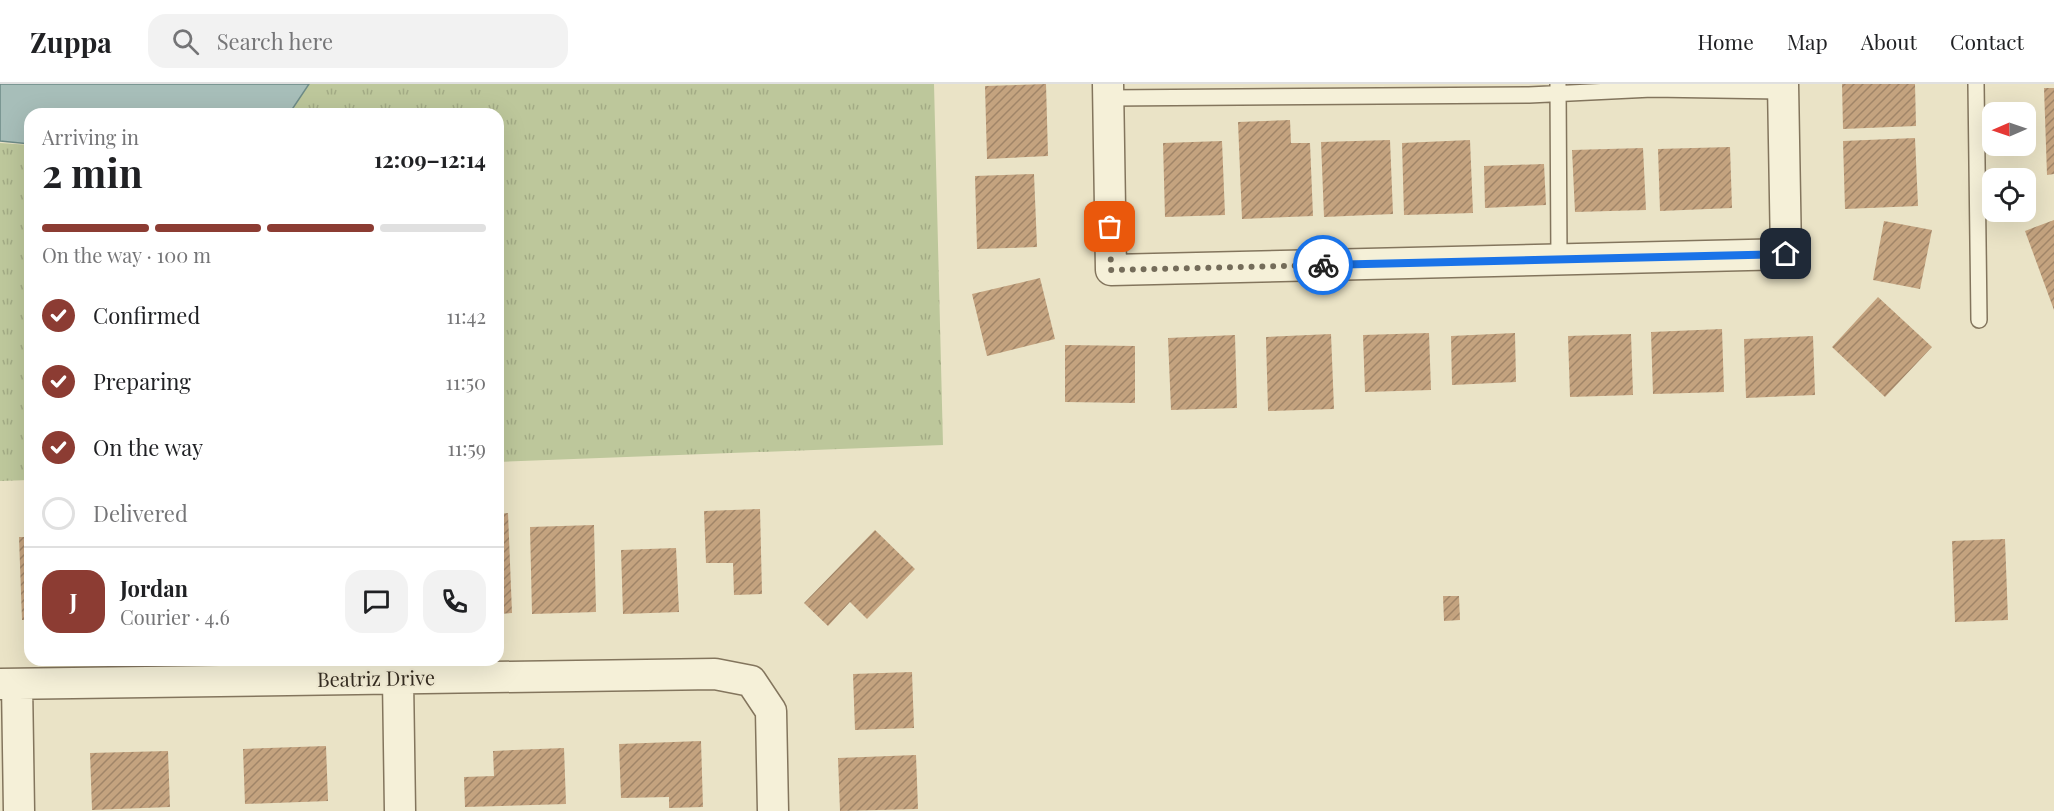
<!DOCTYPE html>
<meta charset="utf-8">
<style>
body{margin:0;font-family:"Playfair Display",serif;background:#f2f2f2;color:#202124;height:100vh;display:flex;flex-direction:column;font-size:22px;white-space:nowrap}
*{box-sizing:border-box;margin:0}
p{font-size:20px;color:#757577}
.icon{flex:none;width:33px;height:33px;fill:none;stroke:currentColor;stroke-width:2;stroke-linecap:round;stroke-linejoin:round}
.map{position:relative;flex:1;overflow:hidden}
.side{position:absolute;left:24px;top:24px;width:480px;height:558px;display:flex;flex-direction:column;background:#fff;border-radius:18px;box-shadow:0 6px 24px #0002}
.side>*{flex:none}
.needle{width:39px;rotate:268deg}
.controls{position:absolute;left:1982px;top:18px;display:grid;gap:12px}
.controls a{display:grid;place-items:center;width:54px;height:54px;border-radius:12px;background:#fff;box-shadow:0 6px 24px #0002;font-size:30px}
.pin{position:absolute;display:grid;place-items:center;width:51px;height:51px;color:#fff;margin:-26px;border-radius:12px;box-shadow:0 3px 9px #0006}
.courier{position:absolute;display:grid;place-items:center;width:60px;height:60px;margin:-30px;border:4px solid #1a73e8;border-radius:50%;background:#fff;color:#222;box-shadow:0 2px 8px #0007}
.overview em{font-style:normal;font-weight:700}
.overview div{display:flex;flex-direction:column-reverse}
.overview{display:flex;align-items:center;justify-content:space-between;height:102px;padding:0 18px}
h1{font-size:39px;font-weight:700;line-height:45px}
.bar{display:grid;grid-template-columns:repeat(4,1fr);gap:9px 6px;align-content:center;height:72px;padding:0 18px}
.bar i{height:8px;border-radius:4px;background:#e0e0e0}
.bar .selected{background:#8c3c33}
.bar p{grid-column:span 4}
.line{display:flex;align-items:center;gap:15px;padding:0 18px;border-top:2px solid #e0e0e0}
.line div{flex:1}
.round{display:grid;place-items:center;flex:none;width:63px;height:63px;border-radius:18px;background:#f2f2f2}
ol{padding:0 18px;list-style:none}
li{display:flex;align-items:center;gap:18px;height:66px}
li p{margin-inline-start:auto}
li .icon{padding:6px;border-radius:50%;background:#8c3c33;color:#fff;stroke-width:4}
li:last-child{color:#757577}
li i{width:33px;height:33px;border:3px solid #e0e0e0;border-radius:50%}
header{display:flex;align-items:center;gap:36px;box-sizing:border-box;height:84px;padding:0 30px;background:#fff;border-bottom:2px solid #e0e0e0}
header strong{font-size:28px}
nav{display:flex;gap:33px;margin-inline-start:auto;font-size:21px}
.search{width:420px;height:54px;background:#f2f2f2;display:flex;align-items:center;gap:15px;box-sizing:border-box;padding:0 21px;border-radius:18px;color:#757577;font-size:22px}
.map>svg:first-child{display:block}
.grass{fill:url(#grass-tufts)}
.water{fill:#a7beb9;stroke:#6e8b87;stroke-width:1.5}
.building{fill:url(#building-hatch)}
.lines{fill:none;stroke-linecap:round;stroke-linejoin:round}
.lane-casing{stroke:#83755d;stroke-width:18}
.street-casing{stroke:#83755d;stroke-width:33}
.lane{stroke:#f5f0d8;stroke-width:15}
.street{stroke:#f5f0d8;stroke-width:30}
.done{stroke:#746c5a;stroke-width:6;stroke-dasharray:0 10.8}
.route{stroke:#1a73e8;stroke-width:8}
.labels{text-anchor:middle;stroke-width:4.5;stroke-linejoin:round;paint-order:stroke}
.street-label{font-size:20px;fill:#352c20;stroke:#f2ecd4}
</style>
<header>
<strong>Zuppa</strong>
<div class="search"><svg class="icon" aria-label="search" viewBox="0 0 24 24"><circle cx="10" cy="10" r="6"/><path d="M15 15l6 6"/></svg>Search here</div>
<nav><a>Home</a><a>Map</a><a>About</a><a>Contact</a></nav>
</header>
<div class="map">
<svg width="2054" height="727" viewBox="0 0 2054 727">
<defs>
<pattern id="grass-tufts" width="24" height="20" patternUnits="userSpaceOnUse" patternTransform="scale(1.5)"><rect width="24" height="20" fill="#bdc79b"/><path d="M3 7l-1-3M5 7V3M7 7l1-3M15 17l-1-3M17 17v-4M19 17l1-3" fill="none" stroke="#a3ab85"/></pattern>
<pattern id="building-hatch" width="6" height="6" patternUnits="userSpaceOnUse" patternTransform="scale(1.5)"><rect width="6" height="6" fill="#c4a37f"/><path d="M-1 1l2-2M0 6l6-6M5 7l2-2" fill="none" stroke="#a08568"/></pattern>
</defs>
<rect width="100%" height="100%" fill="#eae3c6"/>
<path class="grass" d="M309 0H934L943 361 498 378V30H289Z
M0 59 30 61V396L0 397Z"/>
<path class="water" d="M0 0H309L289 30H30V60L0 57Z"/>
<path class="building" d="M1046 0 1048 72 987 75 985 2Z
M1842 0H1915L1916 42 1843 45Z
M2044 4H2054V90L2047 91Z
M1290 36 1291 59H1310L1313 132 1242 135 1238 38Z
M1915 54 1918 122 1845 125 1843 57Z
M1390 56 1393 130 1324 133 1321 58Z
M1470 56 1473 129 1404 131 1402 59Z
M1222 57 1225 131 1165 133 1163 59Z
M1730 63 1732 124 1660 127 1658 65Z
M1643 64 1646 126 1575 128 1572 66Z
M1544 80 1546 121 1485 124 1484 82Z
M1034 90 1037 163 977 165 975 92Z
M2054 136V226L2025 147Z
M1884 137 1932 146 1920 205 1873 196Z
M1040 194 1055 255 987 272 972 210Z
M1878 213 1932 263 1885 313 1832 263Z
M1722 245 1724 308 1653 310 1651 248Z
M1429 249 1431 306 1365 308 1363 251Z
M1515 249 1516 298 1452 301 1451 252Z
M1331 250 1334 325 1268 327 1266 253Z
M1631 250 1633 311 1570 313 1568 252Z
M1235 251 1237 324 1171 326 1168 254Z
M1813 252 1815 311 1746 314 1744 255Z
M1065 261 1135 262V319L1065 318Z
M760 425 762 510 734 511 733 479H706L704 427Z
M508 429 512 529 498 530V430Z
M594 441 596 528 532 530 530 443Z
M875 446 915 485 867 535 850 518 828 542 804 519Z
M19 453H30V536H22Z
M2005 455 2008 536 1955 538 1952 457Z
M676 464 679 528 623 530 621 466Z
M1443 512H1459L1460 536 1444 537Z
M912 588 914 644 855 646 853 590Z
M701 657 703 723 669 724V713L621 714 619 660Z
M326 662 328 717 245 720 243 665Z
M564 664 566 720 465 723 464 693 494 692 493 667Z
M168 667 170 723 92 726 90 669Z
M916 671 918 725 840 727 838 674Z"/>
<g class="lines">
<defs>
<path id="lane" d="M1976 0 1979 236
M1558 1 1559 175
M1108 14 1529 11 1652 5 1783 7"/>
<path id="street" d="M1108 0 1111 186 1786 170 1783 0
M398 595 400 727
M0 600 715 590 751 597 771 627 773 727
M17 600 19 727"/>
</defs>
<use href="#lane" class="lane-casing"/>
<use href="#street" class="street-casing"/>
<use href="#lane" class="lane"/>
<use href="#street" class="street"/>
</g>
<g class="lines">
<path class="done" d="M1110 143 1111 186 1323 181"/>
<path class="route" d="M1323 181 1786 170"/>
</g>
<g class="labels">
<g class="street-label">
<text transform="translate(376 595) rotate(-1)" y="7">Beatriz Drive</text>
</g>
</g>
</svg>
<div class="controls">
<a><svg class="needle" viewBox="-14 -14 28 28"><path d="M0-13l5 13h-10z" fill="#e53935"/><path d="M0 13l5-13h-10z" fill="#757577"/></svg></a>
<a><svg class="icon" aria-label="locate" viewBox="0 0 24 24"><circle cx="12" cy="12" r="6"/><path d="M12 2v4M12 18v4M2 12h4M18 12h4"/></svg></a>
</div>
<div class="pin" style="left:1110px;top:143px;background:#ea580c"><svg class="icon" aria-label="bag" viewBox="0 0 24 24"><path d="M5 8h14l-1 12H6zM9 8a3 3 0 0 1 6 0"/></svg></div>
<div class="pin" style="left:1786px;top:170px;background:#1f2937"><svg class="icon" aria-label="home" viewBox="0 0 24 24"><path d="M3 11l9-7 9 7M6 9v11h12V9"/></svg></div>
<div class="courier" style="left:1323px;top:181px"><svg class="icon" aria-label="bike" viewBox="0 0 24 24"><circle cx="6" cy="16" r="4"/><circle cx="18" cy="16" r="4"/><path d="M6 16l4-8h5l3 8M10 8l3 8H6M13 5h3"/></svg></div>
<section class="side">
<div class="overview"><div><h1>2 min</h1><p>Arriving in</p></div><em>12:09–12:14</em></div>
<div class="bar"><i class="selected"></i><i class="selected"></i><i class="selected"></i><i></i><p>On the way · 100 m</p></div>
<ol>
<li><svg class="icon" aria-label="check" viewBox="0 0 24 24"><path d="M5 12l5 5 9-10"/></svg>Confirmed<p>11:42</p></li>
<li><svg class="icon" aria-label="check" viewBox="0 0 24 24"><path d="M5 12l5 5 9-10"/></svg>Preparing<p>11:50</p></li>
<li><svg class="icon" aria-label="check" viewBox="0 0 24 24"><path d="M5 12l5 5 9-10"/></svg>On the way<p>11:59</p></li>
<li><i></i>Delivered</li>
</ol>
<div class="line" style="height:108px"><b class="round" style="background:#8c3c33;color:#fff">J</b><div><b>Jordan</b><p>Courier · 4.6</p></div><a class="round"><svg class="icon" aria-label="chat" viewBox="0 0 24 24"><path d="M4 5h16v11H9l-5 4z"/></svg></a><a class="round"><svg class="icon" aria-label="phone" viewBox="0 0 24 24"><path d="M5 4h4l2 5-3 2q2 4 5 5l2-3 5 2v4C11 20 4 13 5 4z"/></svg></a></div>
</section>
</div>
